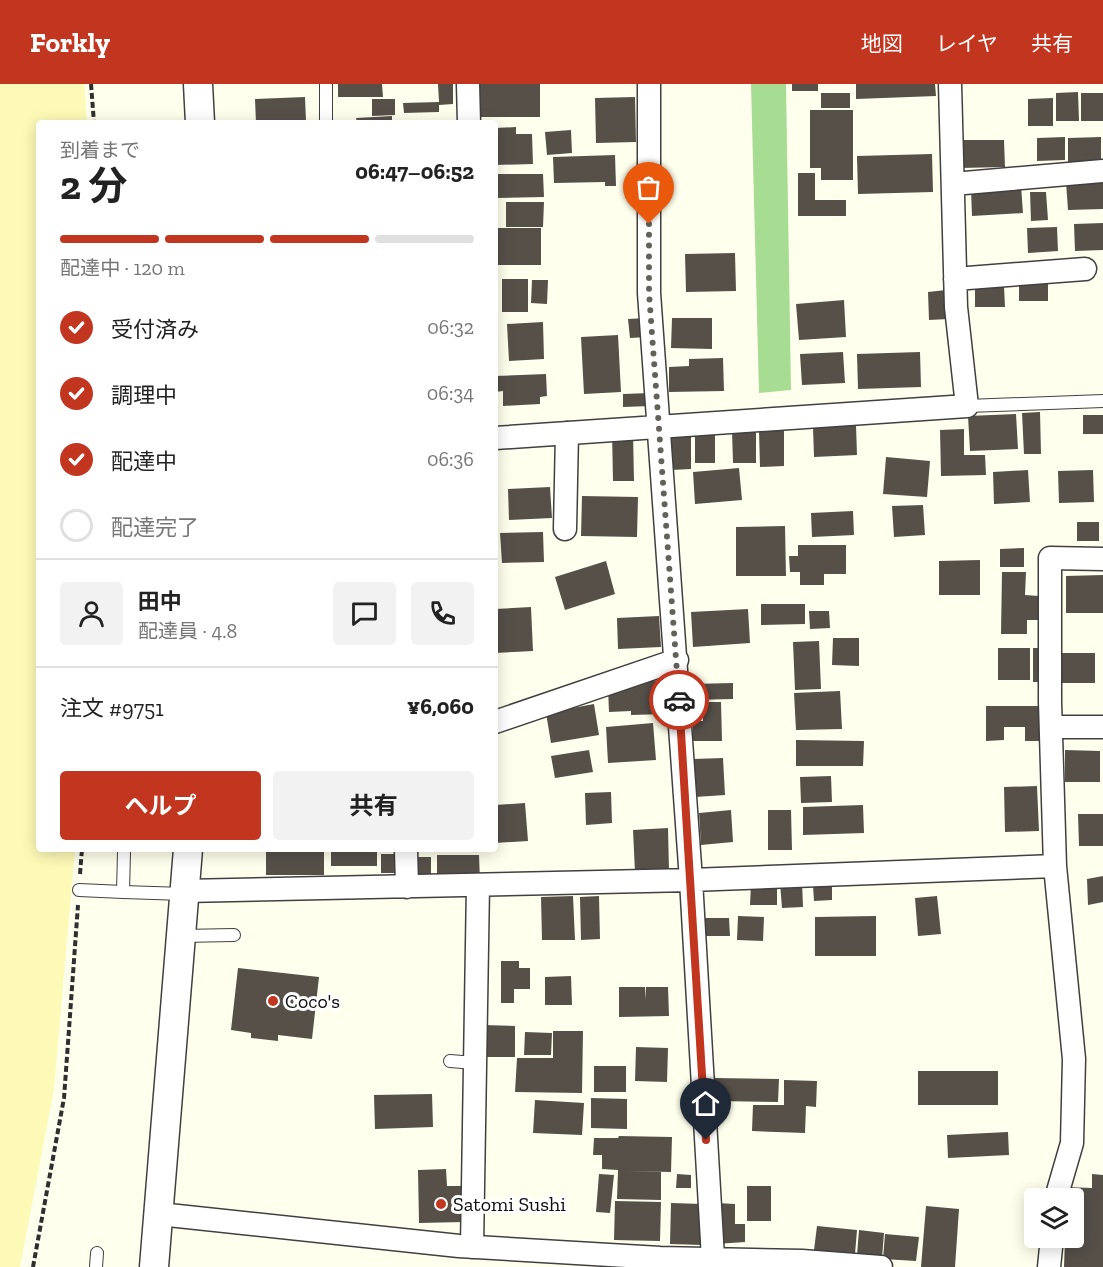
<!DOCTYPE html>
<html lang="ja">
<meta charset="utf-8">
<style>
body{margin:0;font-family:"Zilla Slab","Noto Sans JP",serif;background:#f2f2f2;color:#222;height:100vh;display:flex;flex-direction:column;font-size:22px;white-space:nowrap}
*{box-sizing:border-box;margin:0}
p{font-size:20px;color:#767676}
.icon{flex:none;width:33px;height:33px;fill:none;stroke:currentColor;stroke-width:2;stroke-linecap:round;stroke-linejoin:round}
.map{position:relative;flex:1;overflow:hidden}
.panel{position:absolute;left:36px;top:36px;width:462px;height:732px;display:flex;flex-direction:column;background:#fff;border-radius:6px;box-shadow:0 3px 15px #0003}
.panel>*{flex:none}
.fabs{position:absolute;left:1024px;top:1104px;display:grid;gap:12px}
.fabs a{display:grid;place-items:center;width:60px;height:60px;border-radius:6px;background:#fff;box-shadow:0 3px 15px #0003;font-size:30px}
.pin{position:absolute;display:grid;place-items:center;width:51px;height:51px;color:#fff;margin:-62px -26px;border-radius:50% 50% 50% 0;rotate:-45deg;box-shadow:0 0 6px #0007}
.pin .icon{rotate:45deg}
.courier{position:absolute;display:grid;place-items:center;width:60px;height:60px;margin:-30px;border:4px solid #c2361f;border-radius:50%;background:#fff;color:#222;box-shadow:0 2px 8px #0007}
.headline em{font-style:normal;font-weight:700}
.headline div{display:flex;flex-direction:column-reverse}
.headline{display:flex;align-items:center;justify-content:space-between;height:102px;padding:0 24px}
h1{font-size:39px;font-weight:700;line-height:45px}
.bar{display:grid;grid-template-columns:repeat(4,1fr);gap:9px 6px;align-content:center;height:72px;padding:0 24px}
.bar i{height:8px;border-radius:4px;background:#e0e0e0}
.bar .selected{background:#c2361f}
.bar p{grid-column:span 4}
.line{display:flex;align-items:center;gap:15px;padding:0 24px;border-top:2px solid #e0e0e0}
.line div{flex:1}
.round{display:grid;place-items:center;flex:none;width:63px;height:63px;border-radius:6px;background:#f2f2f2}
ol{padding:0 24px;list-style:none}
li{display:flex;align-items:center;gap:18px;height:66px}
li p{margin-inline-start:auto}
li .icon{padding:6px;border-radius:50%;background:#c2361f;color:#fff;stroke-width:4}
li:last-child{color:#767676}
li i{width:33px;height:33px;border:3px solid #e0e0e0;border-radius:50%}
.action{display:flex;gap:12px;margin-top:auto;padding:12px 24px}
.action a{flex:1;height:69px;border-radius:6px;background:#c2361f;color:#fff;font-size:24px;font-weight:700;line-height:69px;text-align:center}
.action a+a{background:#f2f2f2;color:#222}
header{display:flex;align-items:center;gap:36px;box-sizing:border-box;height:84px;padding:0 30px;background:#c2361f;color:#fff}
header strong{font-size:28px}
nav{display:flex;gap:33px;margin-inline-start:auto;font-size:21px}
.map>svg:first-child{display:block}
.forest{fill:#a7dc93}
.sand{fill:#fdfab7}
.building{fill:#565049}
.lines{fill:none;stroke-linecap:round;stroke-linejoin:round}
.service-casing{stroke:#404040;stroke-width:14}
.minor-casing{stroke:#404040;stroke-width:25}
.tertiary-casing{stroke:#404040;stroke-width:31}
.path{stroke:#2f2f2f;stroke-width:4;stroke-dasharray:6 3;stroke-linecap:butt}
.service{stroke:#fff;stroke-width:12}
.minor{stroke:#fff;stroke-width:22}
.tertiary{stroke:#fff;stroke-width:28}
.done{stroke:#62625b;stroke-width:6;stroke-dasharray:0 10.8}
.route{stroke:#c2361f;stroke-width:8}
.poi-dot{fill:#c2361f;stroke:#fff;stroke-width:2}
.labels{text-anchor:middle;stroke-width:6;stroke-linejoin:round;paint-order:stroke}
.poi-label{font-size:20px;fill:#0d0d0d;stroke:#fff;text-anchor:start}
</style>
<header>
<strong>Forkly</strong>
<nav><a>地図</a><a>レイヤ</a><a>共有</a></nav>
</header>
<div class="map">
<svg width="1103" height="1183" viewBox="0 0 1103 1183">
<rect width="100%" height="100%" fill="#ffffed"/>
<path class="forest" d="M751 0H786L791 306 759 309Z"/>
<path class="sand" d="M0 0H84L87 39H39V765H75L54 1005 20 1183H0Z"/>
<path class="building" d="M338 0H382L383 13H338Z
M438 0H453V20L439 21V28L404 29 403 19 439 18Z
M478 0H540V33H478Z
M792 0H818V7H792Z
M856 0H935L936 12 856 15Z
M1078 8 1079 37H1056V9Z
M821 9H850V24H821Z
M1081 9H1103V37H1081Z
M305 13 306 37 256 39 255 15Z
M635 13 636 58 596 59 595 14Z
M1053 14V42H1028V15Z
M372 15H395V31L372 32Z
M810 26H853V96H821V84H810Z
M392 32V39H357L356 34Z
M516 43V50H532L533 80 495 81V44Z
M571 46 572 69 547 71 545 48Z
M1065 53V76L1037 77V54Z
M1101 53V78L1068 79V54Z
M960 56H1004L1005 83 960 84Z
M932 70 933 108 858 110 857 72Z
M615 71 616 102H605V98L554 99 553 73Z
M798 89H815V116H846V132H798Z
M495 90H543L544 113 495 114Z
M1103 95V125L1068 126 1066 98Z
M1021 102 1023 129 972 132 971 105Z
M1030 108H1046L1048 136 1031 137Z
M506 118H544L543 143H506Z
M1103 139V166L1075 167 1074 140Z
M1057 143 1058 167 1028 169 1027 144Z
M496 144H541V181H495Z
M735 169 736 207 686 208 685 170Z
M502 195H528V228H502Z
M532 196H548L547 220 531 219Z
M1048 196V217H1019V197Z
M975 202H1004L1005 223H975Z
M946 206 948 235 929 236 928 208Z
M844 216 846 253 799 256 796 220Z
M646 234 647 253 630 254 628 235Z
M672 234H712V265L671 264Z
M543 238 544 275 509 277 507 240Z
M618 251 621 308 584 310 581 253Z
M843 268 845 299 802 301 800 270Z
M920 268 921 303 858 305 857 270Z
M723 274 724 307 669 308V283L689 282V275Z
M546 290 547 312 540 313V320L503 322V307L495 308V292Z
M650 309 651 322 623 323V310Z
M1040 328 1041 370H1024L1022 329Z
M1016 330 1018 365 970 367 968 332Z
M1083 331H1103V350H1083Z
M856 341 857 371 814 373 813 343Z
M964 345V371H985L986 391 941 392 940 346Z
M691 347V385L671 386 670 348Z
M732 347H756V379H733Z
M759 347H784V382L760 383Z
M612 348H633L634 397H613Z
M715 350V379H695V351Z
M886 373 930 377 927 413 883 410Z
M739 384 742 416 695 420 693 388Z
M1028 386 1030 418 994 420 993 388Z
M1093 386 1094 418 1059 419 1058 387Z
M550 403 552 434 509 436 508 405Z
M582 412 638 413 637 453 581 452Z
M923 421 925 451 894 453 892 422Z
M853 427 854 451 812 453 811 429Z
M1077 438H1099V457H1077Z
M785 442 786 492H736V443Z
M543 448 544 478 502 479 500 449Z
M798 461H846V490H824V501H800V488H790L789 472H798Z
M1024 464V483H1000V465Z
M980 476V511H939V477Z
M606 477 615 510 565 526 555 493Z
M1002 488H1026L1025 511 1039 512V536H1027V550H1001Z
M1103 491V529H1066V492Z
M761 520H805V540L761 541Z
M531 523 533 567 495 569V525Z
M748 525 750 559 693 563 691 528Z
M809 527H829L830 544 810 545Z
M659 532 661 563 618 565 617 534Z
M833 554H859V582L832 581Z
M819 557 821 605 795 606 793 558Z
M998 564H1030V596H998Z
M1033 564H1043V598H1033Z
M1061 569H1095V599H1061Z
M665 596 666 630 631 631V627L609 628 608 604 627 598Z
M733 599V615L692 616 691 600Z
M840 607 842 645 796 646 794 609Z
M703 618H721L722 657H693V637H703Z
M594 620 599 651 551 659 546 629Z
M986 622H1040V657H1025V643H1004V656L986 657Z
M653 639 656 676 608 679 606 643Z
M796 656 864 657 863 682H796Z
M589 666 593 688 555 694 551 672Z
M1065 666 1100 667V698H1065Z
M723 674 725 711 695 713 693 675Z
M831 692 832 718 801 719 800 693Z
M1037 702 1039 747 1005 748 1004 703Z
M611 708 612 739 586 741 585 709Z
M525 719 528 757 495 759V721Z
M863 721 864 749 803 751V723Z
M731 726 733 758 701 761 699 729Z
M768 726H791L792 766H768Z
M1078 730H1103V762H1079Z
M668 744 669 787 635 788 633 746Z
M266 765H324V791H266Z
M331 765H377V782H331Z
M381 770H400V789H381Z
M437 771H479L480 797 437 798Z
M413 773H431V793H414Z
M1103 792V818L1088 821 1087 795Z
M802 798 803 823 782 824 780 799Z
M751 800H777V821H750Z
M832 801V816L814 817 813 802Z
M573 812 575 856H542L541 813Z
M599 812 600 855 581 856 580 813Z
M937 812 941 850 918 852 915 814Z
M738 832 764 833 763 857 737 856Z
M876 832V872H815V833Z
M704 834H729L730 852H704Z
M501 877H519V884H530V905H514V919H501Z
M238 884 319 893 312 955 278 951V957L251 954V949L231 946Z
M571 892 572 921H545V893Z
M619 903H645V916L646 903H668L669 932 619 933Z
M482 941 515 942V973H482Z
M553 947H583L582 1009 515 1008 517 974H553Z
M525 948 552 949 551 971H524Z
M636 963 668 964 667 998 635 997Z
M594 982H626V1008H594Z
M918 987H998V1021H918Z
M714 994 779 995 778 1018 714 1017Z
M784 996 817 997 816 1023 806 1022 805 1049 752 1047 753 1021H784Z
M432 1010 433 1043 375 1045 374 1011Z
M591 1014 627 1015V1045L591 1044Z
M535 1016 584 1019 582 1051 533 1049Z
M1008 1048 1009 1071 948 1074 947 1051Z
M619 1052 672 1053 671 1088 624 1087 661 1088V1116L617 1115 618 1086 602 1085V1071H593L594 1054H618Z
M446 1085 447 1102H463L464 1138 419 1139 418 1086Z
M599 1090 614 1091 610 1129 596 1128Z
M677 1090 691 1091V1104H676Z
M1092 1090 1103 1091V1183H1064L1065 1154H1074V1114H1066V1103L1092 1104Z
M747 1102H771V1137H747Z
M615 1117 661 1118 660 1157 614 1156Z
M671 1119 703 1120 702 1161 670 1160Z
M717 1119 735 1120V1140H745V1158L716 1160Z
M926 1122 959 1125 955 1183H921Z
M817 1142 857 1146 855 1170 814 1166Z
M859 1146 884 1149 882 1174 857 1171Z
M885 1150 919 1153 916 1177 883 1175Z"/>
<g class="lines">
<defs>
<path id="service" d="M326 39V0
M967 322 1103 317
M124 768 123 808 184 810
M79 806 123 808
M181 852 234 851
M450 977 475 979
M96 1183 97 1169"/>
<path id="minor" d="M468 0 469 39
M649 0V209L691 796 713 1174
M953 100 1103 87
M955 195 1085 185
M495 354 967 322 956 223 950 0
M565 445 567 349
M495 638 677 576
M1051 643H1103
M406 765 407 803
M184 807 691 796 1055 782
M1056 1114 1072 1059 1074 975 1055 782 1050 618V474L1103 475
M159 1130 459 1162 660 1174 802 1177 881 1183
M472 1163 478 801
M1049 1183 1052 1154"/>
<path id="tertiary" d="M198 0 200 39
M154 1183 188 765"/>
</defs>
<use href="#service" class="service-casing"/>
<use href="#minor" class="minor-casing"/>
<use href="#tertiary" class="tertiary-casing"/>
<path class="path" d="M91 0 94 39
M80 790 82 765
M33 1183 64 1014 78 821"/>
<use href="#service" class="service"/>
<use href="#minor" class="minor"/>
<use href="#tertiary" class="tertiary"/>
</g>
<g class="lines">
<path class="done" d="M649 140V209L679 616"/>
<path class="route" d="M679 616 706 1056"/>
</g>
<g class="poi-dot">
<circle cx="273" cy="917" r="6"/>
<circle cx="441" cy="1120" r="6"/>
</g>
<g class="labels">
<g class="poi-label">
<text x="285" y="924">Coco's</text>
<text x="453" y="1127">Satomi Sushi</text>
</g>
</g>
</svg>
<div class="fabs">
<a><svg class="icon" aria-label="layers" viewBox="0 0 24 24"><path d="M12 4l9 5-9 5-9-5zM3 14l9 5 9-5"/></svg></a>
</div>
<div class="pin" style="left:649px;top:140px;background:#ea580c"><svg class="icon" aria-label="bag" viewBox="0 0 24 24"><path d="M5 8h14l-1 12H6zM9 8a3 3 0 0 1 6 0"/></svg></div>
<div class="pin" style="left:706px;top:1056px;background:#1f2937"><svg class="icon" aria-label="home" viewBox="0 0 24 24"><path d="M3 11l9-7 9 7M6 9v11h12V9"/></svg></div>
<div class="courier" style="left:679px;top:616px"><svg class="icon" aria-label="car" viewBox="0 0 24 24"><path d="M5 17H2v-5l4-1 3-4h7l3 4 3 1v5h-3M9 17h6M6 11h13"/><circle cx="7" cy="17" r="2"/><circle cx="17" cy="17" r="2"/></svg></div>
<section class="panel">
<div class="headline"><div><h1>2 分</h1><p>到着まで</p></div><em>06:47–06:52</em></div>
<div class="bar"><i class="selected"></i><i class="selected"></i><i class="selected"></i><i></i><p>配達中 · 120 m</p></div>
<ol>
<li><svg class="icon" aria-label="check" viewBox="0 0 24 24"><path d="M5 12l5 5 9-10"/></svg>受付済み<p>06:32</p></li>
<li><svg class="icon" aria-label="check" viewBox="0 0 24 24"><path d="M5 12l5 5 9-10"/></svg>調理中<p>06:34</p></li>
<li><svg class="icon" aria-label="check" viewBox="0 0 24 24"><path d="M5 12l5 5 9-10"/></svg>配達中<p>06:36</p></li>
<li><i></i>配達完了</li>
</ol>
<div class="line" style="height:108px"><a class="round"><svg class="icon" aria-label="person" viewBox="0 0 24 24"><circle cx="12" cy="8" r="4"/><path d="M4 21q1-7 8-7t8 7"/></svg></a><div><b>田中</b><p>配達員 · 4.8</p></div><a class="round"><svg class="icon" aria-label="chat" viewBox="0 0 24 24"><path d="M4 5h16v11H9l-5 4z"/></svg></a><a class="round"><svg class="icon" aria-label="phone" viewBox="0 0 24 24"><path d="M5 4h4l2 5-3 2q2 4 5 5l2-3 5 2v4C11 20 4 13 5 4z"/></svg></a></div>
<div class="line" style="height:78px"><div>注文 #9751</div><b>¥6,060</b></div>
<div class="action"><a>ヘルプ</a><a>共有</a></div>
</section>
</div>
